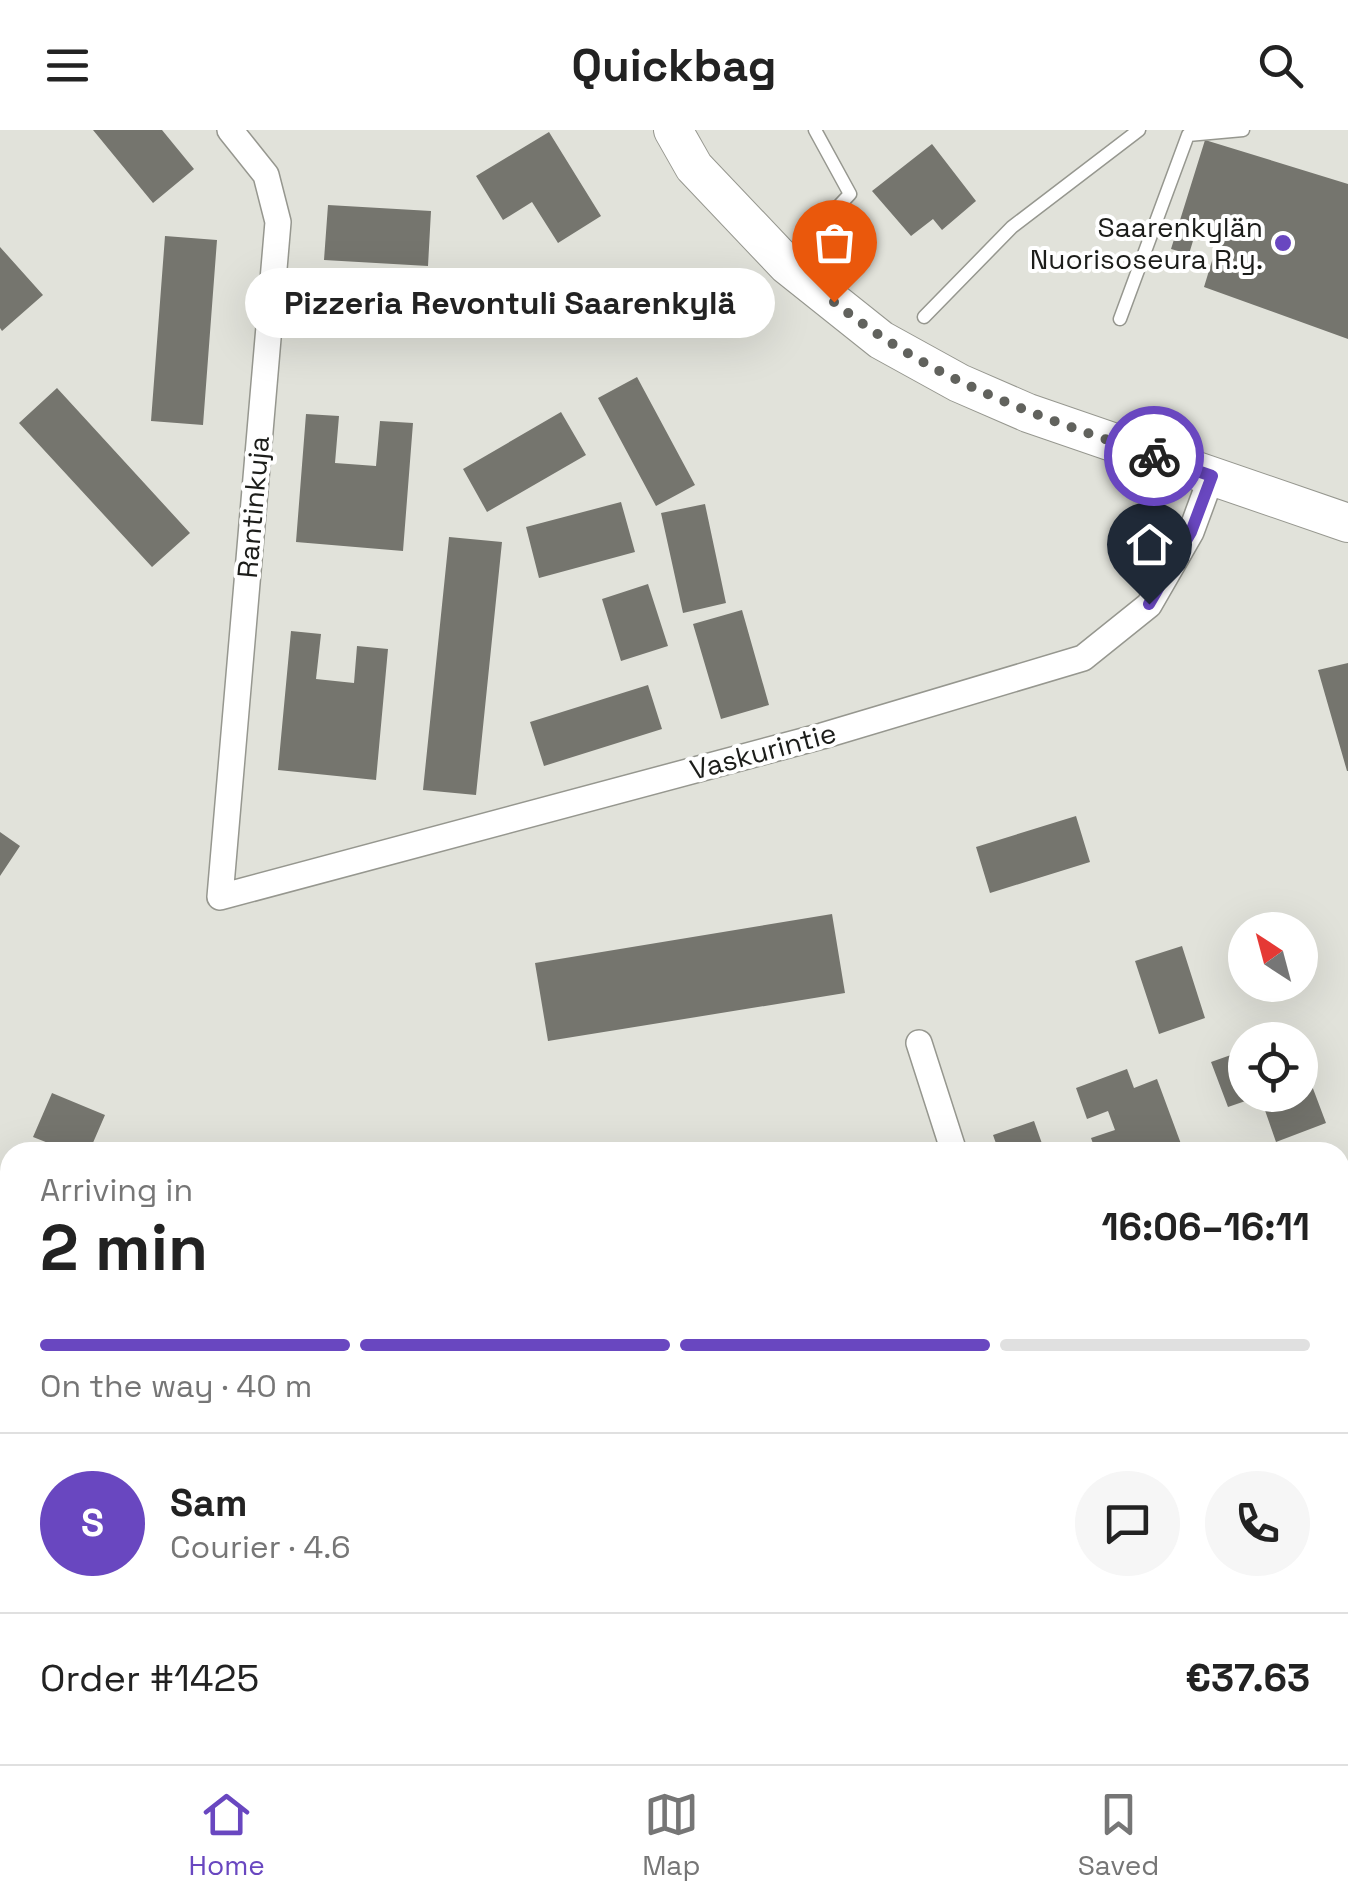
<!DOCTYPE html>
<meta charset="utf-8">
<style>
body{margin:0;font-family:"Space Grotesk",sans-serif;background:#f6f6f6;color:#222;height:100vh;display:flex;flex-direction:column;font-size:38px;white-space:nowrap}
*{box-sizing:border-box;margin:0}
p{font-size:32px;color:#767676}
.icon{flex:none;width:55px;height:55px;fill:none;stroke:currentColor;stroke-width:2;stroke-linecap:round;stroke-linejoin:round}
.map{position:relative;flex:1;overflow:hidden}
.details{position:absolute;left:0px;top:1012px;width:1350px;height:622px;display:flex;flex-direction:column;background:#fff;border-radius:30px 30px 0 0;box-shadow:0 10px 40px #0002}
.details>*{flex:none}
.needle{width:65px;rotate:324deg}
.controls{position:absolute;left:1228px;top:782px;display:grid;gap:20px}
.controls a{display:grid;place-items:center;width:90px;height:90px;border-radius:50%;background:#fff;box-shadow:0 10px 40px #0002;font-size:50px}
.pin{position:absolute;display:grid;place-items:center;width:85px;height:85px;color:#fff;margin:-102px -42px;border-radius:50% 50% 50% 0;rotate:-45deg;box-shadow:0 0 10px #0007}
.pin .icon{rotate:45deg}
.courier{position:absolute;display:grid;place-items:center;width:100px;height:100px;margin:-50px;border:8px solid #6947c0;border-radius:50%;background:#fff;color:#222;box-shadow:0 2px 12px #0007}
.bubble{position:absolute;height:70px;border-radius:35px;background:#fff;box-shadow:0 10px 40px #0002;font-size:32px;font-weight:800;line-height:70px;text-align:center}
.overview em{font-style:normal;font-weight:800}
.overview div{display:flex;flex-direction:column-reverse}
.overview{display:flex;align-items:center;justify-content:space-between;height:170px;padding:0 40px}
h1{font-size:65px;font-weight:800;line-height:75px}
.bar{display:grid;grid-template-columns:repeat(4,1fr);gap:15px 10px;align-content:center;height:120px;padding:0 40px}
.bar i{height:12px;border-radius:8px;background:#e0e0e0}
.bar .active{background:#6947c0}
.bar p{grid-column:span 4}
.line{display:flex;align-items:center;gap:25px;padding:0 40px;border-top:2px solid #e0e0e0}
.line div{flex:1}
.round{display:grid;place-items:center;flex:none;width:105px;height:105px;border-radius:52px;background:#f6f6f6}
header{display:flex;justify-content:space-between;align-items:center;height:130px;padding:0 40px;background:#fff;font-size:45px;font-weight:800}
.tabs{display:flex;justify-content:space-around;align-items:center;height:140px;border-top:2px solid #e0e0e0;background:#fff;font-size:28px;color:#767676}
.tabs a{display:grid;justify-items:center;gap:5px}
.tabs .active{color:#6947c0}
.map>svg:first-child{display:block}
.building{fill:#75756e}
.lines{fill:none;stroke-linecap:round;stroke-linejoin:round}
.lane-casing{stroke:#96978f;stroke-width:15}
.street-casing{stroke:#96978f;stroke-width:28}
.secondary-casing{stroke:#96978f;stroke-width:40}
.lane{stroke:#fff;stroke-width:12}
.street{stroke:#fff;stroke-width:25}
.secondary{stroke:#fff;stroke-width:38}
.done{stroke:#61625d;stroke-width:10;stroke-dasharray:0 18}
.route{stroke:#6947c0;stroke-width:12}
.poi-dot{fill:#6947c0;stroke:#fff;stroke-width:4}
.labels{text-anchor:middle;stroke-width:8;stroke-linejoin:round;paint-order:stroke}
.poi-label{font-size:28px;fill:#1c1d1a;stroke:#fff;text-anchor:end}
.street-label{font-size:28px;fill:#1c1d1a;stroke:#fff}
</style>
<header><svg class="icon" aria-label="menu" viewBox="0 0 24 24"><path d="M4 6h16M4 12h16M4 18h16"/></svg>Quickbag<svg class="icon" aria-label="search" viewBox="0 0 24 24"><circle cx="10" cy="10" r="6"/><path d="M15 15l6 6"/></svg></header>
<div class="map">
<svg width="1348" height="1634" viewBox="0 0 1348 1634">
<rect width="100%" height="100%" fill="#e1e2da"/>
<path class="building" d="M93 0H162L194 39 153 73Z
M549 2 601 86 558 113 532 72 503 90 476 46Z
M1205 10 1348 54V209L1204 157 1219 108 1196 101 1189 124 1171 119Z
M932 14 976 71 942 100 933 89 911 106 872 61Z
M328 75 431 81 428 136 324 130Z
M165 106 217 110 203 295 151 291Z
M0 117 43 165 2 201 0 198Z
M637 247 695 355 656 376 598 268Z
M57 258 190 403 152 437 19 293Z
M561 282 586 325 487 382 463 339Z
M306 284 339 286 335 333 376 336 380 291 413 293 403 421 296 412Z
M621 372 635 422 539 448 526 397Z
M705 374 726 473 683 483 661 383Z
M449 407 502 412 476 665 423 660Z
M648 454 668 516 621 531 602 469Z
M742 480 769 575 721 589 693 494Z
M291 501 321 504 316 549 354 553 357 516 388 519 376 650 278 640Z
M1348 533V641H1347L1318 540Z
M648 555 662 599 544 636 530 592Z
M1076 686 1090 732 990 763 976 717Z
M0 702 20 716 0 746Z
M832 784 845 863 548 911 535 833Z
M1182 816 1205 888 1159 904 1135 831Z
M1245 920V965H1300V924L1326 993 1276 1012 1260 966 1228 977 1211 932Z
M1127 939 1134 958 1157 949 1184 1022H1096L1091 1008 1115 1000 1108 981 1087 989 1076 958Z
M52 963 105 985 89 1022H71L33 1007Z
M1034 991 1045 1022H999L993 1005Z
M10 1130V1167L2 1170 0 1134Z
M459 1625H576L571 1634H476Z
M706 1625H766L774 1630 771 1634H701Z
M912 1625H975L972 1634H909Z"/>
<g class="lines">
<defs>
<path id="lane" d="M815 0 850 64 817 99
M924 187 1012 97 1139 0
M1120 189 1188 5 1243 0"/>
<path id="street" d="M230 0 266 45 278 92 220 767 822 606 1083 528 1149 475 1191 402 1212 345
M919 913 954 1022
M1340 1399 1348 1400
M0 1425 10 1417
M649 1634 654 1625
M853 1634 858 1625"/>
<path id="secondary" d="M673 0 694 37 787 135 881 210 959 253 1028 283 1348 393"/>
</defs>
<use href="#lane" class="lane-casing"/>
<use href="#street" class="street-casing"/>
<use href="#secondary" class="secondary-casing"/>
<use href="#lane" class="lane"/>
<use href="#street" class="street"/>
<use href="#secondary" class="secondary"/>
</g>
<g class="lines">
<path class="done" d="M834 172C935 253 1035 285 1154 326"/>
<path class="route" d="M1149 474 1191 402 1212 346 1154 326"/>
</g>
<circle class="poi-dot" cx="1283" cy="113" r="10"/>
<g class="labels">
<g class="poi-label">
<text x="1263" y="107">Saarenkylän<tspan x="1263" dy="32">Nuorisoseura R.y.</tspan></text>
</g>
<g class="street-label">
<text transform="translate(253 377) rotate(-85)" y="10">Rantinkuja</text>
<text transform="translate(763 621) rotate(-15)" y="10">Vaskurintie</text>
</g>
</g>
</svg>
<div class="controls">
<a><svg class="needle" viewBox="-14 -14 28 28"><path d="M0-13l5 13h-10z" fill="#e53935"/><path d="M0 13l5-13h-10z" fill="#767676"/></svg></a>
<a><svg class="icon" aria-label="locate" viewBox="0 0 24 24"><circle cx="12" cy="12" r="6"/><path d="M12 2v4M12 18v4M2 12h4M18 12h4"/></svg></a>
</div>
<div class="pin" style="left:834px;top:172px;background:#ea580c"><svg class="icon" aria-label="bag" viewBox="0 0 24 24"><path d="M5 8h14l-1 12H6zM9 8a3 3 0 0 1 6 0"/></svg></div>
<div class="pin" style="left:1149px;top:474px;background:#1f2937"><svg class="icon" aria-label="home" viewBox="0 0 24 24"><path d="M3 11l9-7 9 7M6 9v11h12V9"/></svg></div>
<div class="courier" style="left:1154px;top:326px"><svg class="icon" aria-label="bike" viewBox="0 0 24 24"><circle cx="6" cy="16" r="4"/><circle cx="18" cy="16" r="4"/><path d="M6 16l4-8h5l3 8M10 8l3 8H6M13 5h3"/></svg></div>
<div class="bubble" style="left:245px;top:138px;width:530px">Pizzeria Revontuli Saarenkylä</div>
<section class="details">
<div class="overview"><div><h1>2 min</h1><p>Arriving in</p></div><em>16:06–16:11</em></div>
<div class="bar"><i class="active"></i><i class="active"></i><i class="active"></i><i></i><p>On the way · 40 m</p></div>
<div class="line" style="height:180px"><b class="round" style="background:#6947c0;color:#fff">S</b><div><b>Sam</b><p>Courier · 4.6</p></div><a class="round"><svg class="icon" aria-label="chat" viewBox="0 0 24 24"><path d="M4 5h16v11H9l-5 4z"/></svg></a><a class="round"><svg class="icon" aria-label="phone" viewBox="0 0 24 24"><path d="M5 4h4l2 5-3 2q2 4 5 5l2-3 5 2v4C11 20 4 13 5 4z"/></svg></a></div>
<div class="line" style="height:130px"><div>Order #1425</div><b>€37.63</b></div>
</section>
</div>
<nav class="tabs">
<a class="active"><svg class="icon" aria-label="home" viewBox="0 0 24 24"><path d="M3 11l9-7 9 7M6 9v11h12V9"/></svg>Home</a>
<a><svg class="icon" aria-label="map" viewBox="0 0 24 24"><path d="M3 6l6-2 6 2 6-2v14l-6 2-6-2-6 2zM9 4v14M15 6v14"/></svg>Map</a>
<a><svg class="icon" aria-label="saved" viewBox="0 0 24 24"><path d="M7 4h10v16l-5-4-5 4z"/></svg>Saved</a>
</nav>
